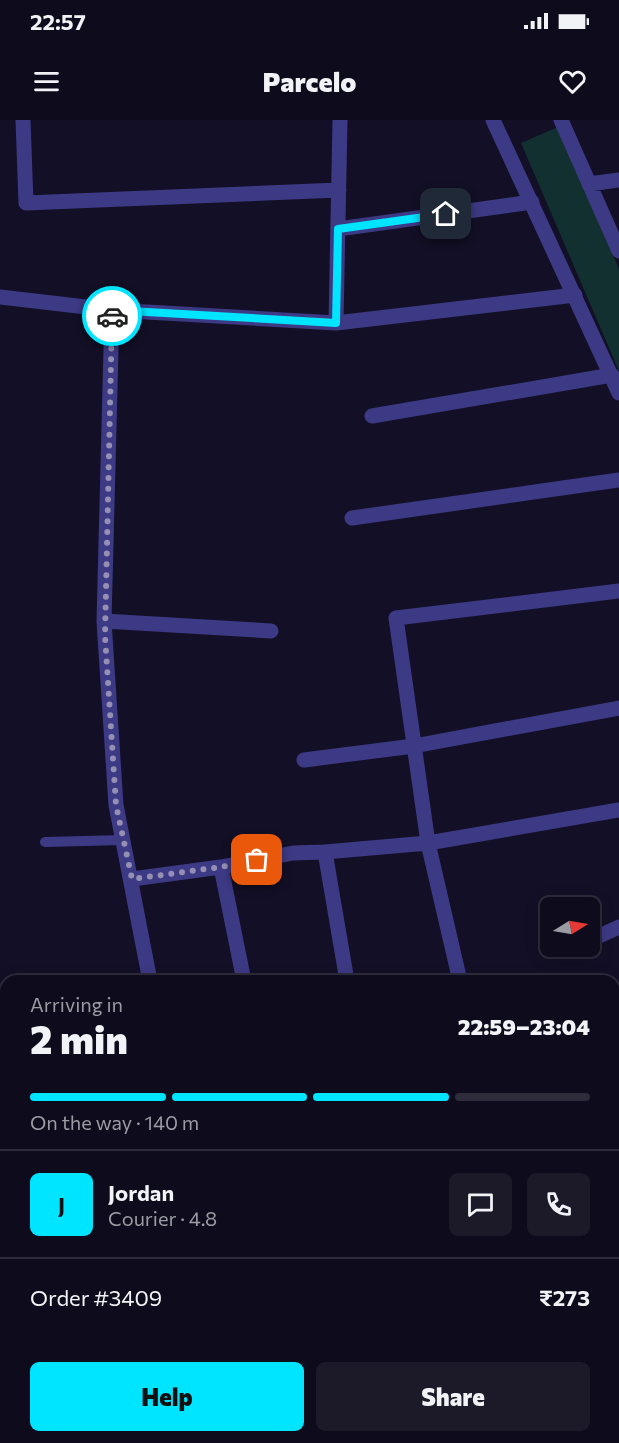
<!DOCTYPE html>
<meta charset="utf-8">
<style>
body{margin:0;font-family:Commissioner,sans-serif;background:#1c1929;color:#f1f3f6;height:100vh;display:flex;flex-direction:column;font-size:22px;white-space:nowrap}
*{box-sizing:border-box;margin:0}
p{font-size:20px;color:#9b9ba3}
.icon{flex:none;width:33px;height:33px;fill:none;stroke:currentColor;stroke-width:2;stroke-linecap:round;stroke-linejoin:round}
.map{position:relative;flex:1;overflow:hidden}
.details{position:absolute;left:0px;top:855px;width:620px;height:468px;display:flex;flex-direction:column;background:#0e0b1c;border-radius:18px 18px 0 0;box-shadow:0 3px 15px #0003,0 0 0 2px #2e2b3b}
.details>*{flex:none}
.needle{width:39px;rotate:79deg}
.fabs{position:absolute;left:540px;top:777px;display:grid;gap:12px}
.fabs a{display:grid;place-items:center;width:60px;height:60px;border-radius:9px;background:#0e0b1c;box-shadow:0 3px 15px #0003,0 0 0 2px #2e2b3b;font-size:30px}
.pin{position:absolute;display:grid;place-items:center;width:51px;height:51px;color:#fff;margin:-26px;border-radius:12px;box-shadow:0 3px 9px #0006}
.courier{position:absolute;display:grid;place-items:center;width:60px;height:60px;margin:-30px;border:4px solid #00e5ff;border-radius:50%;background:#fff;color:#222;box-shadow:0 2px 8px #0007}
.overview em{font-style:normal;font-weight:800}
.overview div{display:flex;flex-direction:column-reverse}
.overview{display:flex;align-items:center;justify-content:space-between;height:102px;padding:0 30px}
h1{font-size:39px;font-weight:800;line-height:45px}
.bar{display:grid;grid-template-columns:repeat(4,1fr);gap:9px 6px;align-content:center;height:72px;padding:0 30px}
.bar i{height:8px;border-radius:4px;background:#2e2b3b}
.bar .on{background:#00e5ff}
.bar p{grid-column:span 4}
.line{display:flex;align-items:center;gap:15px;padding:0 30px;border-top:2px solid #2e2b3b}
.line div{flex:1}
.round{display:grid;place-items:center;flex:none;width:63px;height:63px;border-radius:9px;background:#1c1929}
.primary-button{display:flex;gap:12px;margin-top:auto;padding:12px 30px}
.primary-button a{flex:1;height:69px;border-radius:9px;background:#00e5ff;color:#111;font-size:24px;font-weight:800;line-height:69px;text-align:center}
.primary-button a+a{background:#1c1929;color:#f1f3f6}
.status{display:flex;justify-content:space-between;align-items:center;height:42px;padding:0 30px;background:#0e0b1c;direction:ltr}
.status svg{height:16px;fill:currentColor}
header{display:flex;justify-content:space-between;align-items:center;height:78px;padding:0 30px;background:#0e0b1c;font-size:27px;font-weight:800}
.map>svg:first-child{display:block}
.green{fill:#12302f}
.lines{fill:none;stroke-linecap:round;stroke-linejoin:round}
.service{stroke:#3d3a85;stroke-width:10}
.minor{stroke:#3d3a85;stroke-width:15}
.tertiary{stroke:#3d3a85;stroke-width:15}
.done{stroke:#948fb3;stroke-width:6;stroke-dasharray:0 10.8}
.route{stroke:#00e5ff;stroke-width:8}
</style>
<div class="status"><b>22:57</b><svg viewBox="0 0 49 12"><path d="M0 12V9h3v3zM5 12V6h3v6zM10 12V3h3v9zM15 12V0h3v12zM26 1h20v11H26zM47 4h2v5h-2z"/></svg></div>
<header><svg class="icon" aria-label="menu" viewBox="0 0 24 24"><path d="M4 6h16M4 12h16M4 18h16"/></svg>Parcelo<svg class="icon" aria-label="heart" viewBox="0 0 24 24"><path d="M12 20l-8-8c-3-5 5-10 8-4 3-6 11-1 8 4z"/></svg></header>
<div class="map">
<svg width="619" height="1323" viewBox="0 0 619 1323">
<rect width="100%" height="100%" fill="#130f26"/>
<path class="green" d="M558 7 619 149V251L521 23Z"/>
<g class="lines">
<path class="service" d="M45 722 123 720"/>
<path class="minor" d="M23 0 26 83 339 70
M561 0 619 131
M589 64 619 60
M338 109 532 82
M0 177 112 190 336 203 575 175
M112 190 104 501 116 685 150 861
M336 203 340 0
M372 296 612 255
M352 398 619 360
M104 501 271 511
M304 640 414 626 619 588
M325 732 347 861
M221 747 293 733 325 732 428 723 619 690
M132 759 221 747 244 861
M590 820 619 807
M565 831 576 826
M460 861 428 723 396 498 619 471
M614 918 619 915
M614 1032 619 1029
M0 1055H6
M614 1122 619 1133
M0 1254 1 1207
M614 1275 619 1272
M227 1323V1317
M320 1323V1317
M420 1323V1317
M515 1323 516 1317"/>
<path class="tertiary" d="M493 0 619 273"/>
</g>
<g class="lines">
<path class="done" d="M112 196 105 516 116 685 132 759 221 747 257 740"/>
<path class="route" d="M112 196V190L336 203 338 109 446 94"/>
</g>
</svg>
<div class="fabs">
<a><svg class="needle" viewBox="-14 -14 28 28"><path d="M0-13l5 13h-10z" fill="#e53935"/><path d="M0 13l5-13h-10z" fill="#9b9ba3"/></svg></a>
</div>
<div class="pin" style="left:257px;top:740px;background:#ea580c"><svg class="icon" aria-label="bag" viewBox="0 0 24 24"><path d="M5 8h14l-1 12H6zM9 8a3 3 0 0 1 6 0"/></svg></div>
<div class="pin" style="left:446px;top:94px;background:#1f2937"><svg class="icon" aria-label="home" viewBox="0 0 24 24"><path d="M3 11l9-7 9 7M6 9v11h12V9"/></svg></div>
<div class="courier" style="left:112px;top:196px"><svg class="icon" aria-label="car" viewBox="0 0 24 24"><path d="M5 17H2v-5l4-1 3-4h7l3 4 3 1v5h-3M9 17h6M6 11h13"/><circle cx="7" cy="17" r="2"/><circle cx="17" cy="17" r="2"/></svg></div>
<section class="details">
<div class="overview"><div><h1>2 min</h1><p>Arriving in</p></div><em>22:59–23:04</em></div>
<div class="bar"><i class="on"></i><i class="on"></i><i class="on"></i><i></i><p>On the way · 140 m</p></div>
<div class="line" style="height:108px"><b class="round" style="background:#00e5ff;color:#111">J</b><div><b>Jordan</b><p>Courier · 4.8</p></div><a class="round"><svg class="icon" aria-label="chat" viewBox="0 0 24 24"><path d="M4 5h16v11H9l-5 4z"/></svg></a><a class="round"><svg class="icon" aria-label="phone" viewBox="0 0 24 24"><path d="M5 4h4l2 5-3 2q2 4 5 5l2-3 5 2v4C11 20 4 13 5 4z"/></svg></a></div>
<div class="line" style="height:78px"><div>Order #3409</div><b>₹273</b></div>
<div class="primary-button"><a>Help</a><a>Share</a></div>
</section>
</div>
